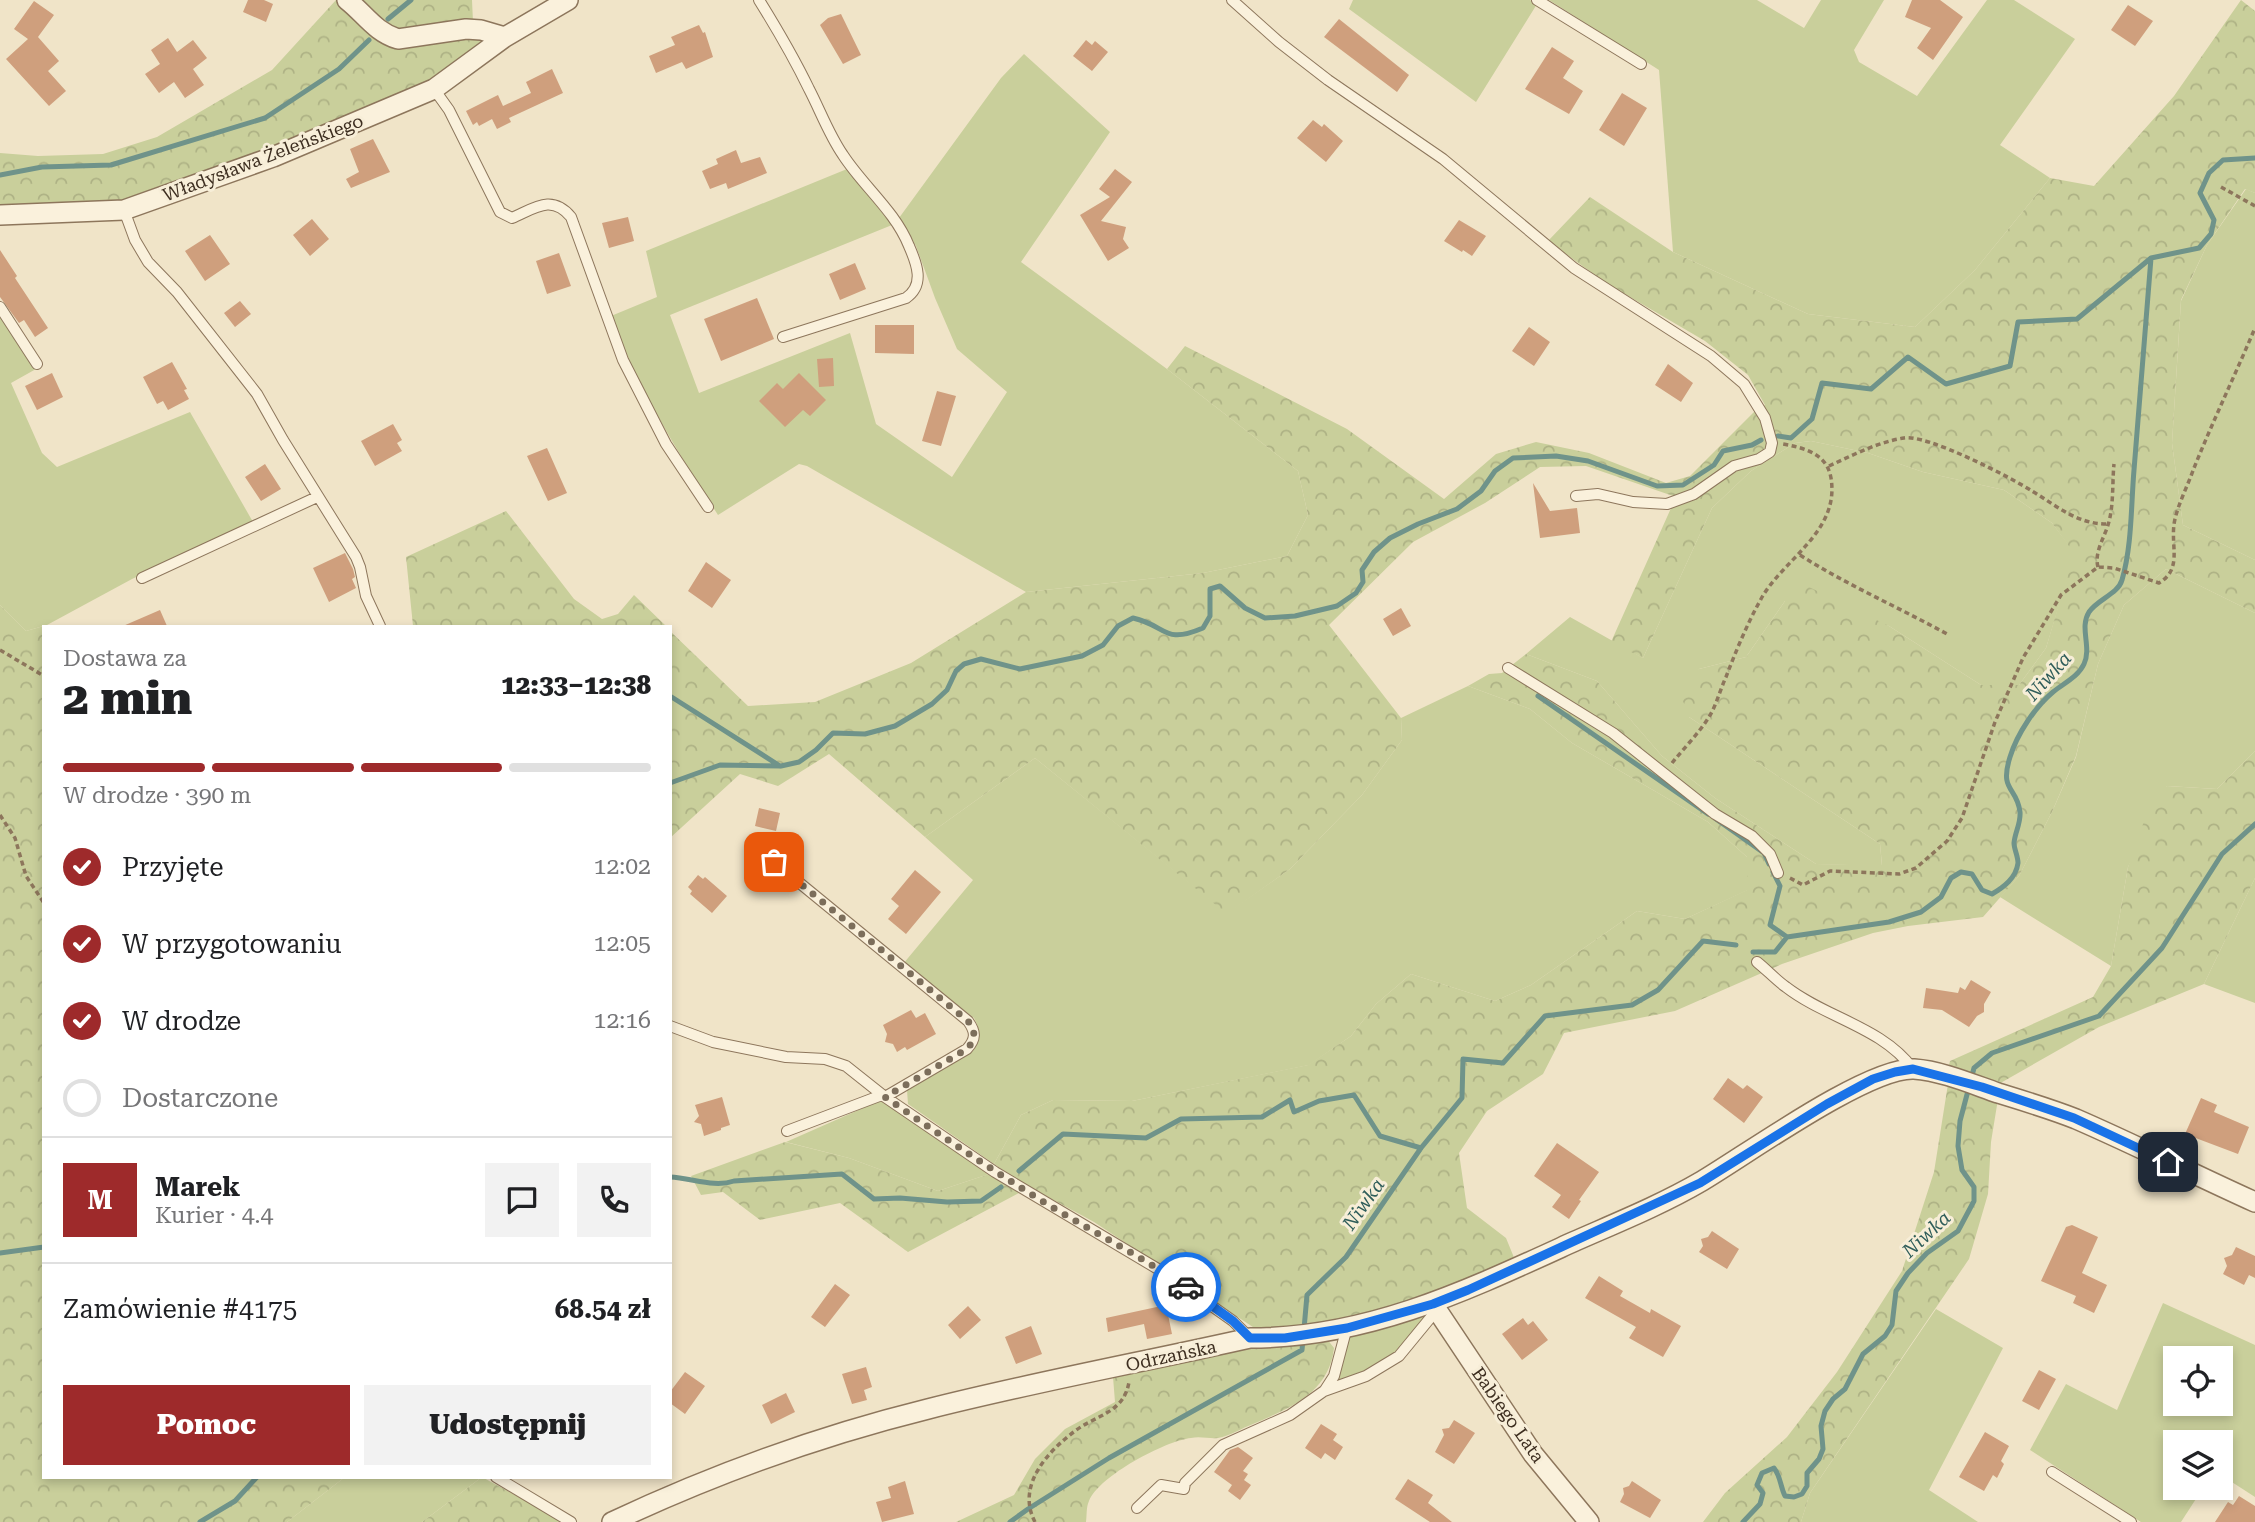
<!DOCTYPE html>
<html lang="pl">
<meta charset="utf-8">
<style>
body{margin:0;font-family:"Roboto Serif",serif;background:#f2f2f2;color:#202124;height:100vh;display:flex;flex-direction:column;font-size:26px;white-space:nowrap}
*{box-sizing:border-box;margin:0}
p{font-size:23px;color:#757577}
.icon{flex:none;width:38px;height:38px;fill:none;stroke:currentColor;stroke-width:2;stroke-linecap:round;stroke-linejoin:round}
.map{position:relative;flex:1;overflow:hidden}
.details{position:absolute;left:42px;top:625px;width:630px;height:854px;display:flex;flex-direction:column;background:#fff;border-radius:0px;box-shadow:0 4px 10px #0003}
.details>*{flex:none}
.tools{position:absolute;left:2163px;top:1346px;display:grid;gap:14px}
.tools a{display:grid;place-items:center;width:70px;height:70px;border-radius:0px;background:#fff;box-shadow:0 4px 10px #0003;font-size:35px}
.pin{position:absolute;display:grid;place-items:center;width:60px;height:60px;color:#fff;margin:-30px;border-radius:14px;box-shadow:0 4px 10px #0006}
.courier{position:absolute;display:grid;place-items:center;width:70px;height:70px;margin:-35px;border:5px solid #1a73e8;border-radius:50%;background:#fff;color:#222;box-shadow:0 2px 9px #0007}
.headline em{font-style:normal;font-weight:800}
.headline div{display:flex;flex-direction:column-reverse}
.headline{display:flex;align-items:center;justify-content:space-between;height:119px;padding:0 21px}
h1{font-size:46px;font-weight:800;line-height:52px}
.bar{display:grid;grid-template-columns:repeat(4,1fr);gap:10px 7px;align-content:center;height:84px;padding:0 21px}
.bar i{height:9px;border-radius:5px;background:#e0e0e0}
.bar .active{background:#9e2a2b}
.bar p{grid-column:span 4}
.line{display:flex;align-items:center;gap:18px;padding:0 21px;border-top:2px solid #e0e0e0}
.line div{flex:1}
.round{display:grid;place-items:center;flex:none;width:74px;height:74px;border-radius:0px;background:#f2f2f2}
ol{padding:0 21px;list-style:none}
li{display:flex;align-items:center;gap:21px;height:77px}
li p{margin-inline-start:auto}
li .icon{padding:7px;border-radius:50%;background:#9e2a2b;color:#fff;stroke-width:4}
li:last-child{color:#757577}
li i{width:38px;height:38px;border:4px solid #e0e0e0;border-radius:50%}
.button{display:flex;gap:14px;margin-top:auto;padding:14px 21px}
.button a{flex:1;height:80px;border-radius:0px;background:#9e2a2b;color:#fff;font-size:28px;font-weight:800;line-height:80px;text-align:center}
.button a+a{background:#f2f2f2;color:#202124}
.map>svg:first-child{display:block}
.grass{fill:#c9cf9b;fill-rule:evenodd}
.forest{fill:url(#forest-crowns)}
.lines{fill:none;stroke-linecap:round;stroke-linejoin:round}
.stream{stroke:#6f938a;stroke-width:5}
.building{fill:#cf9f7d}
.service-casing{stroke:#8d765c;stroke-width:12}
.minor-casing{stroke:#8d765c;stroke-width:22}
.path{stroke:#8d765c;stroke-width:3.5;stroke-dasharray:5 3.5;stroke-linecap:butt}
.service{stroke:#faf1dc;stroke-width:10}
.minor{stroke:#faf1dc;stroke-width:19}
.done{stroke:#7c6e5b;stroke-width:7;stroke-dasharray:0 12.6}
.route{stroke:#1a73e8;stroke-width:9}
.labels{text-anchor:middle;stroke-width:6;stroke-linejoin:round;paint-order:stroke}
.street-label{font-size:18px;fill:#3d2e20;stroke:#f7eed8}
.water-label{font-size:19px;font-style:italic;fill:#2f5d5a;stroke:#f7eed8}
</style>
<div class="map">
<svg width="2255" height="1522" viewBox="0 0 2255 1522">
<defs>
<pattern id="forest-crowns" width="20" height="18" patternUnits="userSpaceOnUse" patternTransform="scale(1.75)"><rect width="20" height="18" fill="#c9cf9b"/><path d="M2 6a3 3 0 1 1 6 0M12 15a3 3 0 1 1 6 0" fill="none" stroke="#aeb285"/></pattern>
</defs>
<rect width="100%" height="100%" fill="#f0e4c8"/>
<path class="grass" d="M1353 0H1530L1537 4 1476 102 1349 9Z
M1549 0H1757L1804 28 1821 0H1884L1854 50 1859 62 1917 96 1987 0H2014L2075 39 2000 145 2050 178 1975 270 1915 327 1808 314 1673 252 1659 70Z
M1024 54 1110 132 1021 262 1167 369 1298 471 1308 515 1287 556 1203 573 1026 592 807 466 799 464 718 515C677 451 638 388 611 316L657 297 646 251 847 169 892 225 670 315 699 393 850 333 876 424 952 477 1007 392 957 349 935 298 916 246 899 218 1001 78Z
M2246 189 2255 193V560L2183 525 2172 443 2181 301 2207 245Z
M0 315 36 369 11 383 42 453 57 467 190 412 253 522 132 579 47 625 26 631 0 605Z
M1811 441 1868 453 1923 472 2004 490 2052 523 2075 553 2046 648 2019 685H1981L1889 626 1785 601 1746 657 1699 669 1689 717 1880 844 1882 866 1816 864 1715 798 1662 756 1597 681 1526 654 1570 617 1643 658 1712 508 1751 471 1795 443Z
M2166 569 2255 613V751L2217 789 2167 786 2128 867 2111 966 2000 897 2019 876 2052 812 2076 757 2098 664 2124 605Z
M1468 686 1530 709 1572 743 1708 822 1747 857 1748 890 1685 919 1637 911 1531 985 1495 1001 1411 974 1376 1004 1351 1036 1309 1065 1132 1101 1053 1100 1021 1115 994 1164 908 1104 907 1090 972 1052C980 1040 981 1031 974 1018L903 964 973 880 925 837 1035 758 1227 913 1290 869 1362 795 1402 740 1401 718Z
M2255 878V1003L2204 984Z
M879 1101 884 1102 989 1174 938 1191 849 1158 786 1142Z
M2163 1303 2255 1345V1497L2221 1475V1442H2175V1488H2203L2181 1522H2141L2030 1450 2066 1384 2117 1410ZM2175 1358H2221V1404H2175Z
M1936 1309 2003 1348 1929 1490 1978 1522H1801L1810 1493Z
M1419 1312 1429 1314 1397 1353 1364 1373 1337 1382 1348 1339 1354 1331Z
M345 1477H482L422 1522H287Z"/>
<path class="forest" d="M336 0H341L368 29 464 35 479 39 483 44 430 82 366 114 123 204 0 210V153L38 156 103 154 157 137 272 70Z
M362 0H472L473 22 393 31 359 2Z
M2241 0 2255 11V193L2245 189 2207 245 2181 300 2172 443 2183 525 2255 560V613L2166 569 2124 605 2098 664 2076 756 2052 812 2019 876 1983 917 1908 926 1873 933 1782 964 1675 1011 1564 1033 1543 1074 1487 1111 1459 1153 1467 1208 1506 1238 1515 1260 1463 1285 1347 1321 1262 1333 1094 1222 1026 1185 994 1164 1021 1115 1053 1100 1132 1101 1308 1065 1351 1036 1376 1004 1411 974 1495 1001 1531 985 1637 911 1685 919 1747 890V857L1708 822 1572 743 1530 709 1468 686 1489 674 1502 673 1526 654 1597 681 1662 756 1715 798 1816 864 1882 865 1880 844 1689 717 1678 688 1699 669 1746 657 1785 601 1809 587 1889 626 1981 685H2019L2046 648 2074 553 2052 523 2004 490 1923 472 1868 453 1811 441 1795 443 1751 471 1712 508 1643 658 1611 642 1676 497 1586 466 1540 467 1485 503 1413 542 1329 625 1401 718 1402 740 1362 795 1290 869 1227 914 1035 758 925 837 829 754 778 786 740 774 670 838V631L748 706 815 702 911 663 1026 592 1203 573 1287 556 1308 515 1298 471 1167 369 1185 346 1347 429 1444 499 1496 454 1536 442 1589 453 1666 483 1690 476 1754 412 1765 405 1748 375 1705 341 1606 283 1548 241 1590 197 1673 252 1808 314 1915 327 1975 270 2050 178 2094 186 2174 96Z
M506 511 574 599 602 619 618 614 634 595 666 626H413L406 557Z
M0 605 26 631 47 625 48 626H44V1477H345L287 1522H0Z
M2255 751V878L2204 984 2099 1027 1997 1085 1948 1069 1950 1061 2093 997 2111 966 2128 867 2150 804 2167 786 2217 789Z
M1948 1084 1998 1099 1991 1142 1988 1194 1969 1259 1810 1493 1801 1522H1703L1725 1493 1787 1437 1837 1372 1902 1271 1934 1172Z
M785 1142 849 1158 938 1191 989 1174 1019 1193 908 1252 840 1203 760 1220 723 1192 701 1195 691 1176Z
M1327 1339 1334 1348C1329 1393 1290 1408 1253 1424 1242 1428 1230 1436 1218 1438 1210 1439 1200 1436 1191 1438 1165 1441 1099 1476 1089 1501 1086 1507 1087 1516 1086 1522H956L1014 1495 1035 1459 1065 1429 1115 1402 1113 1377 1233 1349Z
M482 1477 555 1517 560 1522H422Z"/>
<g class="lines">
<path class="stream" d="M388 19 411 0
M0 175 42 167 111 165 265 118 339 69 369 40
M1778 436 1791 438 1812 419 1822 383 1871 389 1908 357 1946 384 2010 366 2018 322 2077 319 2151 258 2199 248 2211 234 2214 220 2200 193 2209 173 2223 160 2255 158
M670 696 780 766
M1538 696 1708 814
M670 783 720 765 781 766 799 762 816 750 833 733 865 734 895 726 932 704 947 690 956 671 964 664 981 659 1020 669 1082 656 1103 645 1118 626 1133 618C1168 626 1163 645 1203 628L1210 616V589L1220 586 1245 608 1265 618 1295 616 1337 606 1356 593 1363 582 1362 570 1374 552 1390 538 1418 524 1457 509 1481 491 1495 471 1513 458 1556 456 1588 461 1657 486 1683 485 1714 465 1723 451 1752 445 1761 440
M1716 819 1764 853 1769 864
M1773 872 1780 886 1770 925 1787 937
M1753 952H1775L1787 937 1889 922 1921 912 1941 897 1951 878 1961 872 1972 874 1982 890 1992 894C2004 887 2016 878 2018 863 2018 856 2014 849 2014 843 2015 832 2021 823 2020 812 2017 786 1999 792 2010 757 2017 734 2035 707 2053 692 2064 683 2078 677 2084 664 2092 647 2079 628 2089 612 2098 599 2118 594 2122 580 2132 546 2131 505 2134 470 2140 399 2145 329 2151 258
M1019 1171 1063 1134 1146 1138 1181 1119 1262 1117 1290 1100 1294 1112 1319 1101 1354 1095 1380 1136 1421 1148
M670 1177C692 1178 714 1188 734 1181L842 1174 874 1199 900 1198 947 1202 981 1201 1001 1187
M0 1253 44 1247
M1304 1329 1307 1295 1346 1257 1421 1148 1462 1098 1463 1059 1503 1063 1545 1016 1632 1005 1658 990 1703 941 1736 945
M200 1522 235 1501 257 1477
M1010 1522 1028 1509 1109 1458 1302 1350 1303 1339
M1743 1522 1760 1504 1763 1493 1757 1485 1762 1473 1774 1468C1781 1477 1780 1486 1785 1496L1794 1497 1802 1494 1807 1486V1473L1819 1459 1823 1449 1821 1426 1825 1411 1833 1399 1845 1389 1863 1354 1885 1336 1892 1325 1896 1291 1908 1273 1927 1253 1958 1231 1974 1201V1187L1962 1170 1958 1146 1960 1121 1974 1068 1992 1053 2099 1016 2162 948 2222 854 2255 824"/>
</g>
<path class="building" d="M248 0H264L273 4 266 22 243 12Z
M1912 0H1940L1963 17 1933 60 1917 48 1931 28 1905 17Z
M34 1 54 15 38 37 59 61 48 71 66 91 49 106 6 59 28 39 14 29Z
M2128 5 2153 21 2135 46 2111 30Z
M841 14 861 55 843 64 820 25 828 18Z
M1339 19 1409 75 1397 92 1324 37Z
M699 25 703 33 705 32 713 57 686 69 682 62 656 73 649 56 675 45 671 37Z
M168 38 177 52 193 40 207 58 193 69 204 85 185 98 174 82 159 93 145 74 160 64 151 50Z
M1086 40 1092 45 1095 41 1108 52 1092 71 1073 56Z
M1552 47 1574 61 1563 78 1583 91 1569 114 1525 89Z
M552 69 563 93 509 118 511 122 497 129 492 119 479 126 477 122 473 125 466 111 498 95 503 106 531 93 526 82Z
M1622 93 1647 108 1624 146 1599 130Z
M1313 120 1322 127 1324 124 1343 141 1326 162 1297 138Z
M373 139 390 172 351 188 346 179 359 172 350 149Z
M736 150 741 163 760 157 767 173 728 189 726 183 710 189 702 171 718 164 716 159Z
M1115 169 1132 182 1101 221 1126 227 1123 239 1129 248 1108 261 1080 215 1110 197 1099 189Z
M628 217 634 241 609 248 602 223Z
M312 219 329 239 310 256 293 235Z
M1459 220 1486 236 1472 256 1463 250 1462 252 1444 241Z
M210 235 230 264 205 281 185 251Z
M0 250 17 276 15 278 48 328 35 337 24 320 19 323 0 297Z
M559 253 571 286 547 294 536 261Z
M855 263 866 289 840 300 829 274Z
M757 298 774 339 721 361 704 319Z
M240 301 251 314 235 327 224 313Z
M875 325H914V354L875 353Z
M1529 327 1550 342 1534 366 1512 351Z
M833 358 834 386 819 387 817 359Z
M172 362 187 389 184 390 189 399 168 410 163 401 157 404 143 377Z
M1668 364 1693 383 1681 402 1655 385Z
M52 373 63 397 37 410 25 386Z
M799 373 826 400 810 416 803 410 785 427 759 401 777 383 783 389Z
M937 391 956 396 941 446 922 441Z
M393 424 402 440 397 443 402 451 375 466 361 441Z
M547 448 567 493 548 501 527 456Z
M265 464 281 489 261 501 245 477Z
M1533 483 1550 511 1577 508 1580 533 1540 538Z
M345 553 353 569 355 577 352 579 356 588 329 602 313 568Z
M706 562 731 580 712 608 688 591Z
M1401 608 1411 626 1393 636 1383 619Z
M160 610 167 626H123Z
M759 808 780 813 776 831 755 826Z
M915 870 941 892 906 934 888 919 899 906 891 899Z
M698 875 703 879 705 877 727 896 712 913 690 894 692 891 688 887Z
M1971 980 1991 992 1984 1004V1012L1977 1016 1969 1027 1942 1010 1923 1008 1926 988 1958 993 1960 987 1965 990Z
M911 1010 916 1018 925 1013 936 1034 907 1050 905 1047 897 1052 893 1044 885 1042 887 1034 883 1025Z
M1728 1078 1743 1089 1747 1085 1763 1097 1744 1123 1713 1099Z
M722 1097 730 1125 721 1128V1130L704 1136 701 1124 694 1122 699 1116 695 1105Z
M2201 1098 2217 1105 2214 1112 2249 1127 2238 1154 2185 1134Z
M1557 1143 1599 1172 1579 1200 1581 1201 1569 1219 1552 1207 1561 1195 1534 1176Z
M2072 1225 2098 1237 2082 1273 2107 1285 2094 1313 2073 1303 2076 1296 2041 1281 2066 1227Z
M1712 1231 1739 1249 1727 1269 1699 1252 1703 1246 1701 1239 1708 1237Z
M2236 1247 2255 1256V1278L2249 1275 2244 1285 2223 1274 2227 1266 2224 1258 2232 1255Z
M1599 1276 1623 1291 1620 1296 1650 1313 1651 1309 1681 1326 1663 1357 1629 1338 1636 1327 1585 1298Z
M835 1284 850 1295 825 1327 811 1317Z
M1166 1305 1172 1334 1147 1339 1144 1324 1108 1332 1106 1318Z
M968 1306 981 1320 960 1339 948 1325Z
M1523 1318 1528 1325 1533 1321 1548 1340 1522 1360 1502 1334Z
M1031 1326 1042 1354 1016 1364 1005 1337Z
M866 1367 872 1387 864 1390 867 1400 852 1404 842 1374Z
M2039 1370 2056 1379 2039 1410 2022 1401Z
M685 1372 705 1386 685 1414 670 1403V1392Z
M786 1393 795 1412 771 1424 762 1405Z
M1454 1420 1475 1433 1454 1464 1435 1452 1444 1435 1442 1429 1449 1428Z
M1321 1424 1337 1434 1333 1440 1343 1447 1335 1460 1325 1453 1321 1459 1305 1448Z
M1985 1432 2009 1446 2001 1461 2004 1464 1997 1478 1993 1475 1984 1491 1959 1477Z
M1238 1447 1253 1458 1243 1471 1248 1474 1244 1480 1251 1485 1240 1500 1228 1491 1232 1485 1214 1472 1230 1450Z
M1408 1479 1433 1495 1428 1503 1452 1522H1430L1395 1499Z
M905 1481 914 1514 882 1522 876 1502 891 1498 888 1487Z
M1632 1481 1661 1500 1650 1518 1620 1502 1624 1494 1623 1488 1629 1486Z
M2239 1496 2255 1506V1522H2215L2228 1502 2233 1505Z"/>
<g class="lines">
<defs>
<path id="service" d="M759 0C777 29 794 58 809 89 820 110 829 135 843 155 863 186 895 211 909 246 917 264 925 285 906 298L783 337
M1232 0 1279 42 1328 80 1443 159 1574 268 1711 356 1744 384 1765 418 1772 443 1770 452 1759 459 1734 466 1694 494 1667 504 1633 502 1598 494 1576 496
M1537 0 1641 64
M434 89 449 110 500 212 512 218C535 208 552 194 571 217L623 360 666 444 708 507
M124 210 135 240 148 262 177 292 257 394 283 440 356 557 360 567 366 596 380 626
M0 307 37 364
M142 578 317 497
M1508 668 1613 733 1715 814 1752 836 1770 854 1778 873
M774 862 968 1021C976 1032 976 1039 967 1049L885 1097
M1757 962C1767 970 1776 980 1786 987 1826 1018 1882 1027 1913 1069
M670 1026 713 1042 786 1057 825 1059 846 1066 885 1097 995 1172 1168 1275 1233 1321 1250 1338
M787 1131 882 1095
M1325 1390 1334 1376 1347 1327
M2052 1472 2131 1522
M496 1477 571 1522
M1137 1508 1161 1485 1184 1489 1185 1483 1223 1445 1290 1415 1324 1391 1366 1376 1399 1356 1436 1311"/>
<path id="minor" d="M347 0C365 14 375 32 398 39L466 29 481 30 505 37
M0 215 124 210 273 157 434 89 505 37 568 0
M1433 1304 1533 1454 1589 1522
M612 1522C714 1474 819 1436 928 1409 1034 1382 1143 1362 1250 1338 1368 1338 1468 1290 1573 1242 1616 1223 1661 1205 1702 1181 1746 1155 1868 1067 1914 1069 1942 1071 1972 1084 1998 1093 2024 1101 2051 1109 2076 1119 2136 1145 2195 1175 2255 1202"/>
</defs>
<use href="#service" class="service-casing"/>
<use href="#minor" class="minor-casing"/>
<path class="path" d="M2221 187 2255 206
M1829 466C1853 455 1878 442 1904 438 1927 434 2010 477 2032 491 2057 506 2078 525 2109 524
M1800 555C1847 585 1898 607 1947 634
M2098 567C2094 553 2104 538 2108 525 2114 506 2112 484 2114 464
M0 650 44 676
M1672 763C1684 748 1699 733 1709 717 1716 706 1720 690 1726 677 1736 651 1747 624 1761 599 1783 559 1840 532 1831 478 1827 454 1805 448 1783 444
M0 815 15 838 26 876 44 903
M1790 878 1803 885 1830 871 1899 874 1916 868 1947 841 1962 818 1995 722 2023 658 2061 595 2098 567 2114 568 2159 583C2184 568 2169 544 2175 519 2179 502 2188 485 2194 468 2213 421 2235 375 2255 328
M1035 1522C1016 1486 1047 1452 1075 1431 1096 1415 1124 1413 1129 1382"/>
<use href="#service" class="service"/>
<use href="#minor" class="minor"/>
</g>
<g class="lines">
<path class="done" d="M774 862 968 1021C976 1032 976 1039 967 1049L885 1097C940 1135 995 1172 1052 1207 1097 1234 1142 1257 1186 1287"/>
<path class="route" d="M1186 1287 1233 1321 1250 1338H1285L1347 1328 1433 1304 1468 1290 1700 1183 1827 1104 1873 1079 1895 1072 1913 1069 1982 1087 2074 1118 2168 1162"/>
</g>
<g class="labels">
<g class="street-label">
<text transform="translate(263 158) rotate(-21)" y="6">Władysława Żeleńskiego</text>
<text transform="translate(1171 1356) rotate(-12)" y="6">Odrzańska</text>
<text transform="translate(1508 1415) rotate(55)" y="6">Babiego Lata</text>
</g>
<g class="water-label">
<text transform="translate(2048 676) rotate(-48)" y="7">Niwka</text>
<text transform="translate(1363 1204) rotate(-55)" y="7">Niwka</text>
<text transform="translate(1926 1234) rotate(-43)" y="7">Niwka</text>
</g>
</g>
</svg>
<div class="tools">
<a><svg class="icon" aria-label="locate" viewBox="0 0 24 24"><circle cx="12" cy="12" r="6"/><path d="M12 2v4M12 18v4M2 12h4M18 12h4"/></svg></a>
<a><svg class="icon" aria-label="layers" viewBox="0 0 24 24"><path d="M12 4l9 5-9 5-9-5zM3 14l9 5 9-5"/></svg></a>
</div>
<div class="pin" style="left:774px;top:862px;background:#ea580c"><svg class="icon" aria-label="bag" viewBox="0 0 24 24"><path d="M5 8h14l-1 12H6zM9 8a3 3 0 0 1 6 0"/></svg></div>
<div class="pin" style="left:2168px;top:1162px;background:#1f2937"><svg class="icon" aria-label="home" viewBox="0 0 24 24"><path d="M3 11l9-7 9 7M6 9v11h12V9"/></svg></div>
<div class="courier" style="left:1186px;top:1287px"><svg class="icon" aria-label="car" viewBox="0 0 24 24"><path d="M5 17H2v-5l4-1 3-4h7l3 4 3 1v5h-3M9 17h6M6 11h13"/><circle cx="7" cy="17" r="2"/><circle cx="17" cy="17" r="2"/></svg></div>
<section class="details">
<div class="headline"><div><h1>2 min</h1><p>Dostawa za</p></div><em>12:33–12:38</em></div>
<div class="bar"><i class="active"></i><i class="active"></i><i class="active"></i><i></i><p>W drodze · 390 m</p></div>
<ol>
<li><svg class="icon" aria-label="check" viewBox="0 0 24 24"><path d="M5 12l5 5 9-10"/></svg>Przyjęte<p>12:02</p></li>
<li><svg class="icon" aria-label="check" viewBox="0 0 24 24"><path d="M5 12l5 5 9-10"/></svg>W przygotowaniu<p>12:05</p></li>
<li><svg class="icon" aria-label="check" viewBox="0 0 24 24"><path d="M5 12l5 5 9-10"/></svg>W drodze<p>12:16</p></li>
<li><i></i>Dostarczone</li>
</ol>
<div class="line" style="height:126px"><b class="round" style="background:#9e2a2b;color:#fff">M</b><div><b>Marek</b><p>Kurier · 4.4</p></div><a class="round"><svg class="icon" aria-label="chat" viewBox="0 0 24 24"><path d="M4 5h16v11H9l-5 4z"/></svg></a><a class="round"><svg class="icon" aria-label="phone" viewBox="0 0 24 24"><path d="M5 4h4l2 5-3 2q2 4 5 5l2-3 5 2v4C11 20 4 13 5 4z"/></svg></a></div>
<div class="line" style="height:91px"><div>Zamówienie #4175</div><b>68.54 zł</b></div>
<div class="button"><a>Pomoc</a><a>Udostępnij</a></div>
</section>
</div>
